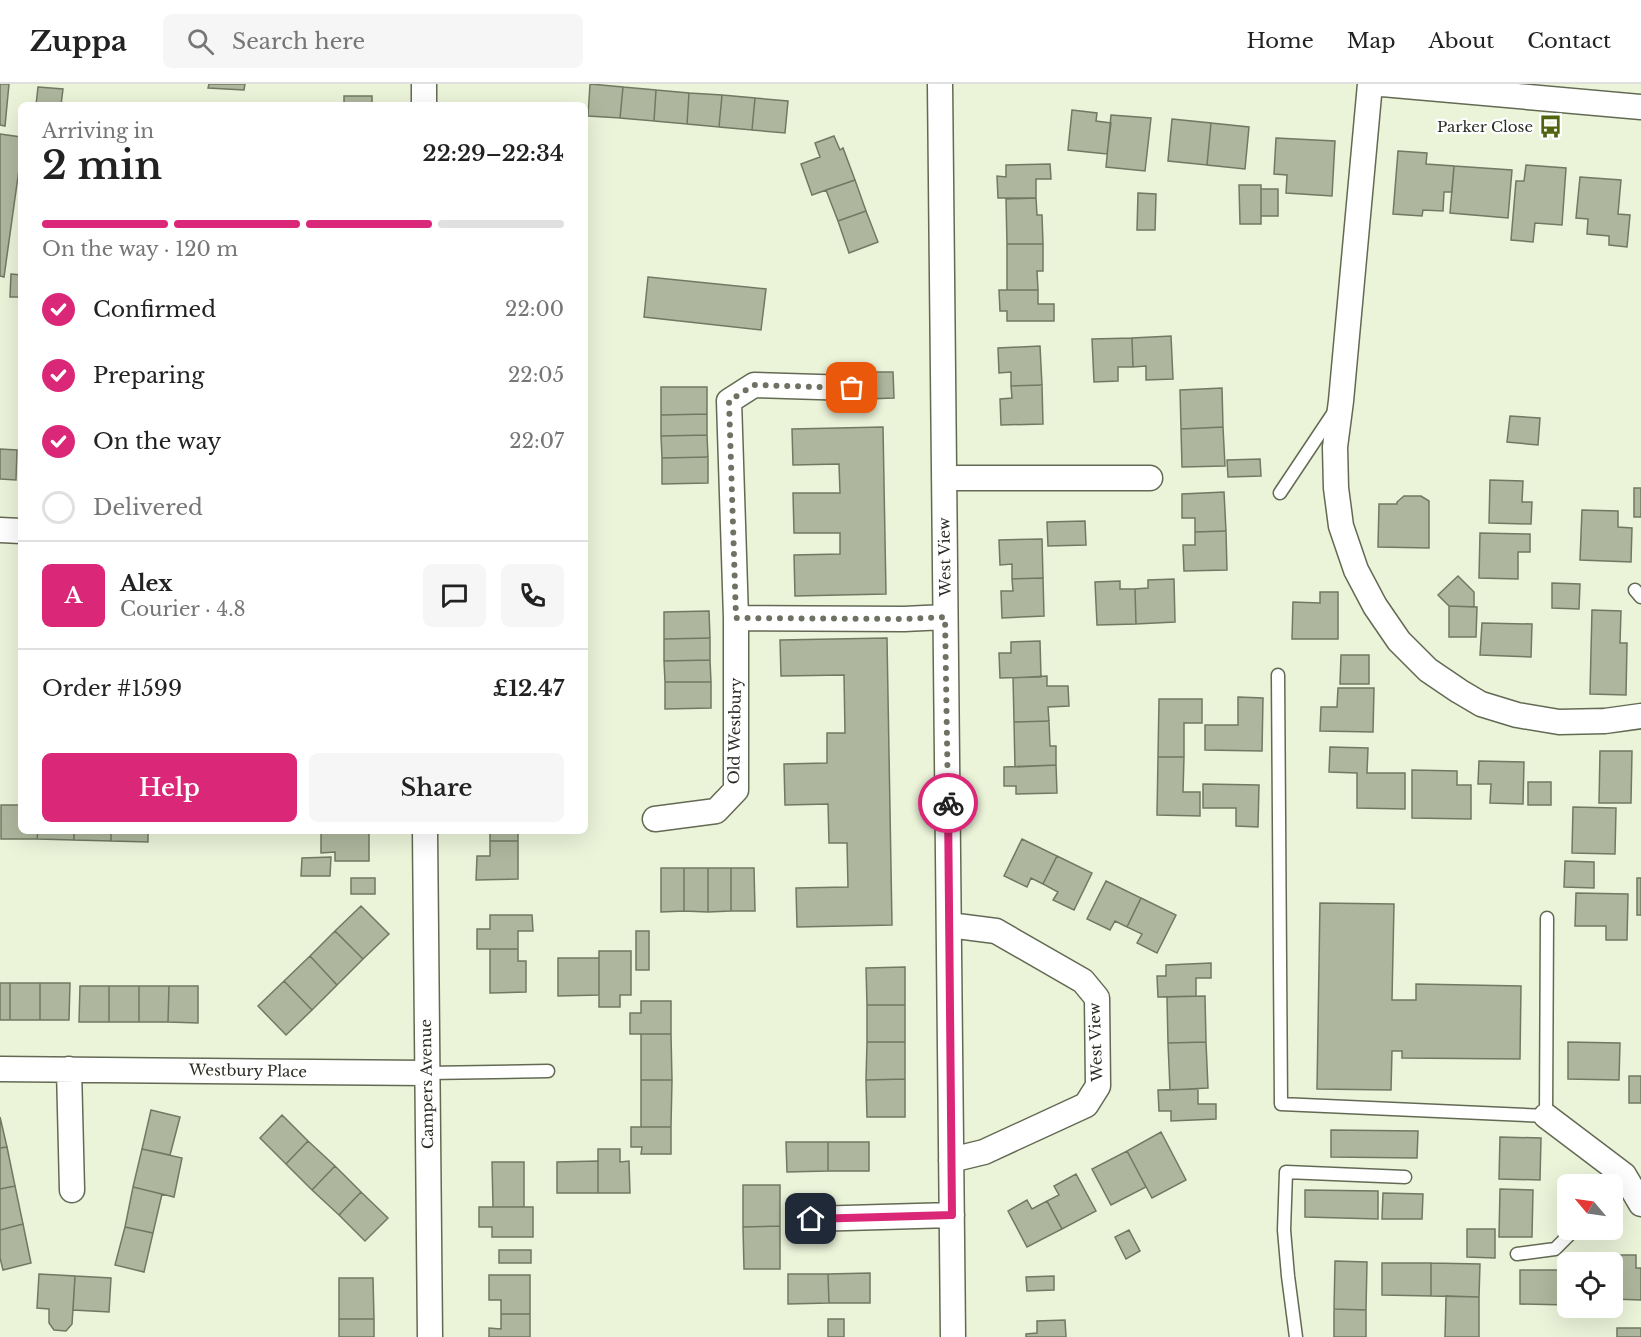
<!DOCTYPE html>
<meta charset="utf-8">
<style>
body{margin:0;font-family:"Libre Baskerville",serif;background:#f6f6f6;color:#222;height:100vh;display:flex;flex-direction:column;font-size:22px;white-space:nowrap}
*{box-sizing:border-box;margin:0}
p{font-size:20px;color:#767676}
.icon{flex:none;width:33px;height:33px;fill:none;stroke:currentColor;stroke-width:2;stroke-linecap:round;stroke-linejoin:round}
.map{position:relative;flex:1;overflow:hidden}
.sheet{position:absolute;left:18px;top:18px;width:570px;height:732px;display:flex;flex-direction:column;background:#fff;border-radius:9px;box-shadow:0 6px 24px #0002}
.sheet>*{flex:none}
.needle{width:39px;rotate:299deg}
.buttons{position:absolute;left:1557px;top:1090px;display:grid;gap:12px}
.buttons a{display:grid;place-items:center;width:66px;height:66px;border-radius:9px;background:#fff;box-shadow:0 6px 24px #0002;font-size:30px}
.pin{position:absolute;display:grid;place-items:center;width:51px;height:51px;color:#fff;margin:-26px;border-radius:12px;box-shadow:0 3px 9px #0006}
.courier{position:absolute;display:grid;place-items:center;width:60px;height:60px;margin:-30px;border:4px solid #db2777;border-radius:50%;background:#fff;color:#222;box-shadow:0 2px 8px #0007}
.overview em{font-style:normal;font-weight:600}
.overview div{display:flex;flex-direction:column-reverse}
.overview{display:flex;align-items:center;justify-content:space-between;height:102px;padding:0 24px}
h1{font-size:39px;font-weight:600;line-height:45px}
.bar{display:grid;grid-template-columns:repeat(4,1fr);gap:9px 6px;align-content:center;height:72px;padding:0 24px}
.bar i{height:8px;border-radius:4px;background:#e0e0e0}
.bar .active{background:#db2777}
.bar p{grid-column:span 4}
.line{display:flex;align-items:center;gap:15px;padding:0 24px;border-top:2px solid #e0e0e0}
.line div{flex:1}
.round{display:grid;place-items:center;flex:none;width:63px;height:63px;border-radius:9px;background:#f6f6f6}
ol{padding:0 24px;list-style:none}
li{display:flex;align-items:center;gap:18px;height:66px}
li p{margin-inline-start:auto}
li .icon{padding:6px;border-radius:50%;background:#db2777;color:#fff;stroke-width:4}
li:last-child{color:#767676}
li i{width:33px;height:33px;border:3px solid #e0e0e0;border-radius:50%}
.primary-button{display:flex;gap:12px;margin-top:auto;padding:12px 24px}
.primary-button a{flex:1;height:69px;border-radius:9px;background:#db2777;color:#fff;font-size:24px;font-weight:600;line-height:69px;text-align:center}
.primary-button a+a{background:#f6f6f6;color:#222}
header{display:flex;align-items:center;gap:36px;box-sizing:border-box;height:84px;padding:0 30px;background:#fff;border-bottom:2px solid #e0e0e0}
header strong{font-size:28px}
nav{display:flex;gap:33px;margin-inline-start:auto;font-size:21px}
.search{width:420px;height:54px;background:#f6f6f6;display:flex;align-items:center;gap:15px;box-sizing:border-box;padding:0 21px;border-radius:9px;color:#767676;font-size:22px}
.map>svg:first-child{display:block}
.building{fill:#aeb69d;stroke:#727962;stroke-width:1.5}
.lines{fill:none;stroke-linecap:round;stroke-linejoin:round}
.lane-casing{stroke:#636a53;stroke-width:15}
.street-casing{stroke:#636a53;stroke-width:27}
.lane{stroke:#fff;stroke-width:12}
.street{stroke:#fff;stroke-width:24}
.done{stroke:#6e7263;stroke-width:6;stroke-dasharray:0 10.8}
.route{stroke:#db2777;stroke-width:8}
.labels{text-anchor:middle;stroke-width:4.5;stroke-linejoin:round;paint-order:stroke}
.poi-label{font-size:15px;fill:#2a2d23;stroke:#fff;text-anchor:end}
.street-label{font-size:15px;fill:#2a2d23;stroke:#fff}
</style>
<header>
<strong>Zuppa</strong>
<div class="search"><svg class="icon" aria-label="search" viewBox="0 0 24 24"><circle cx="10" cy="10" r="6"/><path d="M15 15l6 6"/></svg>Search here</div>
<nav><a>Home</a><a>Map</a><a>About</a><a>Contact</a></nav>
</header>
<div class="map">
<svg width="1641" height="1253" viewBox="0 0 1641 1253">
<rect width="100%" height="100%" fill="#ebf3d9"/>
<path class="building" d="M0 0H9L5 42 0 41Z
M209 0H245L244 6 208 4Z
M590 0 623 3 620 34 588 32Z
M38 3 63 5 61 21H36Z
M623 3 656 6 654 37 620 34Z
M656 6 689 9 687 40 654 37Z
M689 9 722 11 719 43 687 40Z
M722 11 755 14 752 46 719 43Z
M344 12H372V21H344Z
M755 14 788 17 785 49 752 46Z
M1072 26 1097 29 1096 37 1111 39 1107 70 1068 66Z
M1111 31 1151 34 1145 87 1106 83Z
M1172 35 1211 39 1207 81 1168 77Z
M1211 39 1249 43 1245 85 1207 81Z
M0 50 21 53V71L4 193 0 192Z
M834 52 840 66 843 64 855 96 812 111 801 80 820 73 815 59Z
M1276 54 1335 57 1332 112 1286 109 1287 91 1274 90Z
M1398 67 1427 69 1426 80 1454 82 1452 108H1444L1443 127 1423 126 1422 132 1393 130Z
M1050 80 1051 95H1036V114H998L997 92 1006 93V81Z
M1526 81 1566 84 1562 141 1535 139 1533 158 1511 156 1516 97H1524Z
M1454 82 1512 86 1508 134 1450 129Z
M1580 93 1621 96 1618 130 1630 131 1627 163 1609 161V152L1587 150 1588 135 1576 134Z
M855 96 866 127 838 137 826 106Z
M1239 101H1261V140H1240Z
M1261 105H1278V132H1261Z
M1138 109 1156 110 1155 146H1137Z
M1036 114 1037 131H1042L1043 160H1007L1006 115Z
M866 127 878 158 849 169 838 137Z
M1007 160H1043V187H1037L1038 206H1007Z
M11 190 21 191V213H10Z
M648 193 766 205 761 246 644 233Z
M999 206H1038V220H1054V237H1007V227H1000Z
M1171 252 1173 295 1146 296V282L1133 283 1132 254Z
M1132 254 1133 283H1118V297L1094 298 1092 255Z
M1040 262 1042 301 1011 302V288L999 289 998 264Z
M867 288H893L894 314 867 315Z
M1042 301 1043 340 1001 341 1000 315 1012 314 1011 302Z
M661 303H707V330L661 331Z
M1222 304 1223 343 1181 345 1180 306Z
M707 330V351L661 352V331Z
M1510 332 1540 334 1538 361 1507 358Z
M883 343 886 510 795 512 794 471 840 470V449H794L793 409H840L839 380 793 381 792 345Z
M1223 343 1225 382 1182 383 1181 345Z
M707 351 708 373 662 374 661 352Z
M0 365 17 366 16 396 0 395Z
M708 373V399L662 400V374Z
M1260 375 1261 392 1228 393 1227 376Z
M1490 396 1523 397 1522 418H1532L1531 440 1489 439Z
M1634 404H1641V433H1634Z
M1224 408 1226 447 1195 448V434H1182V410Z
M1404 412H1421L1429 417V464L1378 463 1379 420H1397V418Z
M1582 426 1618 427V443L1632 444 1631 478 1580 476Z
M1085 437 1086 461 1048 462 1047 438Z
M1226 447 1227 486 1184 487 1183 461H1195V448Z
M1480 449 1530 450V468H1518V495L1479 494Z
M1042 455 1043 494 1012 495V480L1000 481 999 456Z
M1458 492 1474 508V523L1449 522 1438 511Z
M1043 494 1044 532 1002 534 1001 507H1013L1012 495Z
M1174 495 1175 538 1136 540 1135 505 1148 504V496Z
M1120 497V505H1135L1136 540 1097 541 1095 498Z
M1552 499 1580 500 1579 525 1552 524Z
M1320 508H1338V555H1292L1293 518 1320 519Z
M1449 522 1477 523 1476 553H1449Z
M1592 526 1621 527 1620 559H1627L1626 611 1590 610Z
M709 527 710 554 664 555V528Z
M1482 539 1532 540 1531 573 1480 571Z
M710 554V576L664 577V555Z
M887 554 892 841 797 843 796 804 848 803 847 759H829L828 720 785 721 784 680 827 679V649H845L844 591 781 592 780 556Z
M1040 557 1041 593 1000 594 999 569H1011V558Z
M1341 571H1369V600H1340Z
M710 576 711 598H665L664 577Z
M1047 592V602H1068L1069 622 1048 623 1049 637 1014 638 1013 594Z
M665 598H711V624L665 625Z
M1338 604H1374L1373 648 1320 647 1321 623H1337Z
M1238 613 1263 614 1262 667 1205 666V641H1238Z
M1159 615H1202V639H1184V673H1158Z
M1049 637 1050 662H1056V681L1015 683 1014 638Z
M1330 663 1368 664 1367 689H1405V725L1357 724V689L1329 688Z
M1600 667H1632L1631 719H1599Z
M1158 673H1184L1183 708H1200V732L1157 731Z
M1479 677 1524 678 1523 720 1490 719 1491 700H1478Z
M1056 681 1057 709 1016 710V702H1004V683Z
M1412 686 1457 687V701H1471V735L1412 734Z
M1528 698H1551V721H1528Z
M1203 700 1259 701 1258 743 1236 742V724H1203Z
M1 721H21V747H38L37 755H1Z
M1573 723 1616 724 1615 770 1572 769Z
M38 747H74V756L37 755Z
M74 747H111V757L74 756Z
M111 747H148V758L111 757Z
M321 747H369V777H335V768L321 769Z
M490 747H518V757H490Z
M1022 755 1057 772 1043 800 1031 794 1027 803 1004 792Z
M490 757H518V795L476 796 477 772H490Z
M1057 772 1092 789 1074 826 1053 816 1058 808 1043 800Z
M331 773 330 792H301L302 774Z
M1565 777 1594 778V804L1564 803Z
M661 784H684V827L661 828Z
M684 784H708V828L684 827Z
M708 784H731V827L708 828Z
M731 784H754L755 827H731Z
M351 794H375V810H351Z
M1637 794H1641V831H1637Z
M1106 797 1141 814 1127 843 1115 837 1110 846 1087 835Z
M1576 809 1628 810 1627 856H1606V842H1575Z
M1141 814 1176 831 1157 869 1137 859 1142 850 1127 843Z
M1320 819 1394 820 1392 916H1416V900L1521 902 1520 975 1402 974V967H1392L1391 1006 1317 1005Z
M361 822 389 850 363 875 335 847Z
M490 831H532L533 847H518V865H477V845H490Z
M335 847 363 875 337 901 310 872Z
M636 847H649V886H636Z
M490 865H518V877H526V908L490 909Z
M599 867H631V911H620V923H599Z
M310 872 337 901 312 926 284 897Z
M558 874H599V911L558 912Z
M1211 879V894H1196V912L1158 913 1157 892H1166V881Z
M905 883V921H867L866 884Z
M284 897 312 926 286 951 258 922Z
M0 899H10V936H0Z
M10 899H40V936H10Z
M40 899H70L69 936H40Z
M80 902H109V938H79Z
M109 902H139V938H109Z
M139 902H169L168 938H139Z
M169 902H198V939L168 938Z
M1205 912 1206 958 1168 959 1167 913Z
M641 917H671V950H630V929H641Z
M867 921H905V958H867Z
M641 950H671L672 996H641Z
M867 958H905V995L866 996Z
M1206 958 1208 1004 1170 1006 1168 959Z
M1568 958 1620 959 1619 996 1568 995Z
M1629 992H1641V1019H1629Z
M905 995V1033H867L866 996Z
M641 996H672L671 1043H641Z
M1198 1005V1020H1216V1035L1171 1037V1027H1159L1158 1006Z
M151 1026 180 1033 170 1071 142 1065Z
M282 1031 308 1057 286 1080 260 1054Z
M0 1033 7 1063 0 1064Z
M631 1043H671V1070H641L642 1063H631Z
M1331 1046 1418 1047 1417 1074 1331 1073Z
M1161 1048 1186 1096 1152 1114 1127 1067Z
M1500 1053 1541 1054 1540 1096 1499 1095Z
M308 1057 335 1082 312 1106 286 1080Z
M786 1058H828V1087L787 1088Z
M828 1058H869V1087H828Z
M7 1063 15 1102 0 1105V1064Z
M142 1065 182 1074 174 1113 133 1103Z
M598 1065H620V1078L629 1077 630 1109H598Z
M1127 1067 1146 1103 1111 1121 1092 1085Z
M598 1077V1109H557V1078Z
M492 1078H524V1123H493Z
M335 1082 361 1108 339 1131 312 1106Z
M1076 1090 1096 1127 1062 1145 1047 1117 1059 1111 1054 1102Z
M743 1101H780V1142L743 1143Z
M15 1102 23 1140 0 1146V1105Z
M133 1103 162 1110 153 1149 125 1143Z
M1500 1105 1533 1106 1532 1153H1499Z
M1305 1106 1378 1107V1135L1305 1133Z
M361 1108 388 1134 365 1157 339 1131Z
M1383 1109 1423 1110 1422 1135H1382Z
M1027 1116 1032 1125 1047 1117 1062 1145 1027 1163 1008 1127Z
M479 1123H533V1153H492V1143H479Z
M23 1140 31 1179 3 1186 0 1174V1146Z
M780 1142V1185H744L743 1143Z
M125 1143 153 1149 144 1188 115 1181Z
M1467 1145H1495V1174L1467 1173Z
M1129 1146 1140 1167 1126 1175 1115 1153Z
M499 1166H531V1179H499Z
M1593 1171H1636V1184H1641V1216L1612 1215V1179H1593Z
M1335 1177 1367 1178 1366 1226 1334 1225Z
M1382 1179H1431V1212L1382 1211Z
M1431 1179 1480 1180 1479 1213 1431 1212Z
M1520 1186H1568V1221L1520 1220Z
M870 1189V1219H829L828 1190Z
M39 1190 75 1192 72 1240 66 1247 54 1246 49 1239V1225L37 1224Z
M788 1190H828L829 1219 788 1220Z
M489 1191H530V1230H501V1216H489Z
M75 1192 111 1194 109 1228 73 1226Z
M1054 1192V1206L1027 1207 1026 1193Z
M339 1194H373L374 1235H339Z
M1446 1212 1479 1213V1253H1445Z
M1334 1225 1366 1226V1253H1334Z
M501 1230H530V1253H489V1244L501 1245Z
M339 1235H374V1253H339Z
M828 1235H844V1253H828Z
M1065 1236 1066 1253H1026V1250L1037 1249V1237Z
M1617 1244H1641V1253H1617Z"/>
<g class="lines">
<defs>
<path id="lane" d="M1280 409 1334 328
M1635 506 1641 513
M1278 591 1281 1020 1546 1032 1547 834
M427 989 548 987
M1607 1101 1616 1085
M1517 1170 1555 1165 1574 1146
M1296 1253 1288 1192 1284 1146 1286 1088 1405 1093"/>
<path id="street" d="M940 0 953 1253
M1370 0 1341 317 1335 363 1336 404 1341 442 1356 486 1375 522 1399 557 1428 586 1459 607 1481 620 1517 631 1559 638 1605 637 1641 632
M1382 0 1641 23
M424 21V0
M944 394H1150
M0 446 21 447
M736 534 904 535 945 533
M655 735 716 727 736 706V534L729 317 754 301 851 304
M425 747 430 1253
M949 841 996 847 1083 897 1097 914 1098 1002 1086 1021 984 1068 951 1076
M0 985 427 989
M69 985 72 1106
M1546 1032 1624 1091 1641 1120
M811 1135 952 1131"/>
</defs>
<use href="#lane" class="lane-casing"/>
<use href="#street" class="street-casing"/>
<use href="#lane" class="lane"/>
<use href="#street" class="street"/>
</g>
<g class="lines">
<path class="done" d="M852 304 754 301 729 317 736 534 904 535 945 533 948 719"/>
<path class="route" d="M811 1135 952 1131 948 719"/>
</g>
<defs>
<symbol id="bus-bare" viewBox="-9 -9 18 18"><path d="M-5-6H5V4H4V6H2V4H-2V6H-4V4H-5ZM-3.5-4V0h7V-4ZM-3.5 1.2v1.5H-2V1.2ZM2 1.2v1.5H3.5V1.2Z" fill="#52640e" stroke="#fff" stroke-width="2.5" paint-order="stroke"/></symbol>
</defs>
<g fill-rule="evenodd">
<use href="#bus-bare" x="1534" y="26" width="33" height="33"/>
</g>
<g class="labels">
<g class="poi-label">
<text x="1533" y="48">Parker Close</text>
</g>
<g class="street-label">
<text transform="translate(945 473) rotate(-91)" y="5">West View</text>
<text transform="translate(735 647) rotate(-89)" y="5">Old Westbury</text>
<text transform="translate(1096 958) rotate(-92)" y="5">West View</text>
<text transform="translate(248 987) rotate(1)" y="5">Westbury Place</text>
<text transform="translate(427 1000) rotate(-91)" y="5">Campers Avenue</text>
</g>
</g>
</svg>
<div class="buttons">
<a><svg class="needle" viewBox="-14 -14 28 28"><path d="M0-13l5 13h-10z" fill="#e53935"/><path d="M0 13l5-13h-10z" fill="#767676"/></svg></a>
<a><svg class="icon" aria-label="locate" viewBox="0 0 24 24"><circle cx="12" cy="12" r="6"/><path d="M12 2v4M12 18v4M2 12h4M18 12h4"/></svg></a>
</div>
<div class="pin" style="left:852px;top:304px;background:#ea580c"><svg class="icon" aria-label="bag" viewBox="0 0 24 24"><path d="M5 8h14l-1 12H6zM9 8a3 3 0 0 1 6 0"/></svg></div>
<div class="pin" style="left:811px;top:1135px;background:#1f2937"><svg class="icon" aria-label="home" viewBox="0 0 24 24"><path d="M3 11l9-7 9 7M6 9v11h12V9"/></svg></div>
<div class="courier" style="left:948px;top:719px"><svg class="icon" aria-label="bike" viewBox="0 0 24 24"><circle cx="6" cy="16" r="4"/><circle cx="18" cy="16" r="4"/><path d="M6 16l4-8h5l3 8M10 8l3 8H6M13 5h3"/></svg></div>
<section class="sheet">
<div class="overview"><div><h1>2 min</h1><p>Arriving in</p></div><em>22:29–22:34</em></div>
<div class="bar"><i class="active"></i><i class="active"></i><i class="active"></i><i></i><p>On the way · 120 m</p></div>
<ol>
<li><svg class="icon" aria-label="check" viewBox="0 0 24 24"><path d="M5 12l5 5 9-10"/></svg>Confirmed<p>22:00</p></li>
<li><svg class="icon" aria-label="check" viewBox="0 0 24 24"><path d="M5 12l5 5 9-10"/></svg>Preparing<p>22:05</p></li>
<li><svg class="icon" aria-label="check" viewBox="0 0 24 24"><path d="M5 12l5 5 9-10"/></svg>On the way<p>22:07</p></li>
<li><i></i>Delivered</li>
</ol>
<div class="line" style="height:108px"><b class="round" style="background:#db2777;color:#fff">A</b><div><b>Alex</b><p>Courier · 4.8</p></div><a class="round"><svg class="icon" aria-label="chat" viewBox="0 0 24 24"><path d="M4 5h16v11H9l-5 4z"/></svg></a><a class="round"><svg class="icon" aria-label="phone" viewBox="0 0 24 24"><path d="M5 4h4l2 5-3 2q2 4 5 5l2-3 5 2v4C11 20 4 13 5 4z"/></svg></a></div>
<div class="line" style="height:78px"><div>Order #1599</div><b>£12.47</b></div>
<div class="primary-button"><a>Help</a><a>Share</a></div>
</section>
</div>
